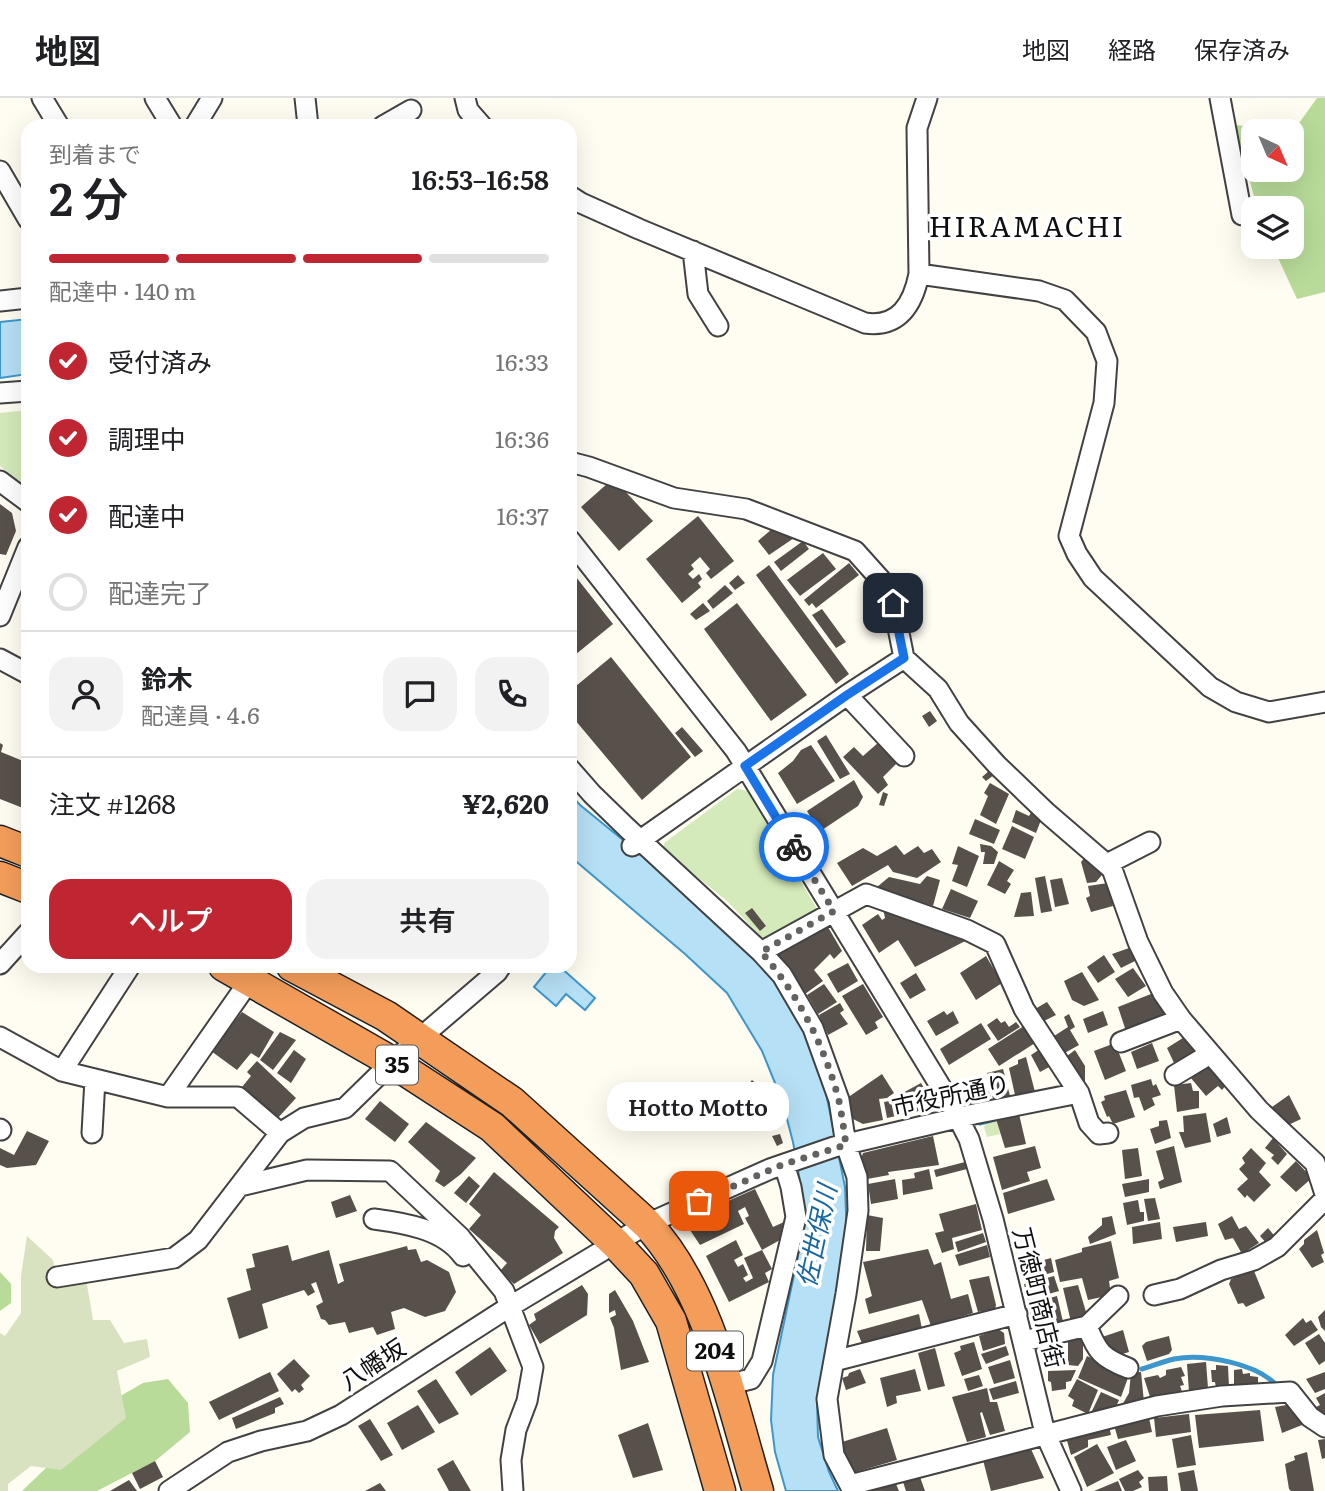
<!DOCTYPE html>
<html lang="ja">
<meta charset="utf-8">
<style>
body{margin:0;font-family:Literata,"Noto Sans JP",serif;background:#f2f2f2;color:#202124;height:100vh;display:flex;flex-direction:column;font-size:26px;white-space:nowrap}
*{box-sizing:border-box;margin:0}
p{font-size:23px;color:#757577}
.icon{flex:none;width:38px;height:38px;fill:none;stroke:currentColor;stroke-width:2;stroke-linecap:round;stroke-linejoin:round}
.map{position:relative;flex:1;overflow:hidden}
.panel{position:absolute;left:21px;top:21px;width:556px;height:854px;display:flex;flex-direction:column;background:#fff;border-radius:21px;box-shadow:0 7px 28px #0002}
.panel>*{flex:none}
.needle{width:46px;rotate:136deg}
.controls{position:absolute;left:1241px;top:21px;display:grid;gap:14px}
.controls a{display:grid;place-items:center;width:63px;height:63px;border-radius:14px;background:#fff;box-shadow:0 7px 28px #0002;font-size:35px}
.pin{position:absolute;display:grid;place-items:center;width:60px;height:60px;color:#fff;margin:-30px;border-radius:14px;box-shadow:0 4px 10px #0006}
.courier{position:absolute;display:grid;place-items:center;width:70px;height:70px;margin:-35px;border:5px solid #1a73e8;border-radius:50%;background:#fff;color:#222;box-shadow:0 2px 9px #0007}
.bubble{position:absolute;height:49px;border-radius:21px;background:#fff;box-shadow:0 7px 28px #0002;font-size:23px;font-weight:600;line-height:49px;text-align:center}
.summary em{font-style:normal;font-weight:600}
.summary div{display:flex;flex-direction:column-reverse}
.summary{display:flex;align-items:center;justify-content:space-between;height:119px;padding:0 28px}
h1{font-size:46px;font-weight:600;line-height:52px}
.bar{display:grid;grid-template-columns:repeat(4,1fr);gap:10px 7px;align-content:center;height:84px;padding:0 28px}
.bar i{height:9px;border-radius:5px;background:#e0e0e0}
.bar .active{background:#c02631}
.bar p{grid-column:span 4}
.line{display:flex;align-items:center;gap:18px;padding:0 28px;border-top:2px solid #e0e0e0}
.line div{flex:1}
.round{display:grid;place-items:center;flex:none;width:74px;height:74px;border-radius:21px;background:#f2f2f2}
ol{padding:0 28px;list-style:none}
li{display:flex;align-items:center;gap:21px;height:77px}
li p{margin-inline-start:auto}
li .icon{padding:7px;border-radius:50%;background:#c02631;color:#fff;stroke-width:4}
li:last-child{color:#757577}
li i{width:38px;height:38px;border:4px solid #e0e0e0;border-radius:50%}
.button{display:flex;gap:14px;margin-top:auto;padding:14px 28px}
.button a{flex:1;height:80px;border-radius:21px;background:#c02631;color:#fff;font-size:28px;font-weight:600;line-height:80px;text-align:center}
.button a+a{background:#f2f2f2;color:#202124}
header{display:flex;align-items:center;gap:42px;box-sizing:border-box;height:98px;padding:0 35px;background:#fff;border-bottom:2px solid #e0e0e0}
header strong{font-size:33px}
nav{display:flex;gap:38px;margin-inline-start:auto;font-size:24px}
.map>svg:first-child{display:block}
.green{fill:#d4eaba}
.forest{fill:#b8db99;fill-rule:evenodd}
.cemetery{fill:#d8e2c1}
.water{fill:#b6e0f6;stroke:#3d97cd;stroke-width:2}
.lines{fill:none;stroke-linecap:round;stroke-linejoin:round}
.stream{stroke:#3d97cd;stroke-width:5}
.building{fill:#58504b}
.minor-casing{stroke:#424242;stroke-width:23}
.highway-casing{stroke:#202020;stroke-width:33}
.minor{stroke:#fff;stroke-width:19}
.highway{stroke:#f49d5a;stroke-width:30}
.done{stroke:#63625e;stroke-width:7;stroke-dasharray:0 12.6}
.route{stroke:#1a73e8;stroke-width:9}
.labels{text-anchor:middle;stroke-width:7;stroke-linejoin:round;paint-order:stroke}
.shield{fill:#fff;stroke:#575757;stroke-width:2}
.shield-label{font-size:23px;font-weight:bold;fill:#0f0f0f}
.street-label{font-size:24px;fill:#0f0f0f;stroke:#fff}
.water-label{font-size:26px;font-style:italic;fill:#1768a2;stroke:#fff}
.quarter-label{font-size:28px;letter-spacing:2px;fill:#0f0f0f;stroke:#fff}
</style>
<header>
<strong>地図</strong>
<nav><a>地図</a><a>経路</a><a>保存済み</a></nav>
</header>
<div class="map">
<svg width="1325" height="1393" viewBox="0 0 1325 1393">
<rect width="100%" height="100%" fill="#fffcf1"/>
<path class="green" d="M28 312V387L25 389 0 368V315Z
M737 691 748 693 817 811V814L767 845 727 803 664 752V745Z
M996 1021 1000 1036 987 1039 984 1029 988 1023Z"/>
<path class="forest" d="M1317 0H1325V194L1297 201 1273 149H1292V110H1257L1235 27 1294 32ZM1253 33H1292V72H1253Z
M0 1174 11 1186V1205L0 1213Z
M168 1281 188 1305 190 1334 155 1363 97 1393H22L122 1297 143 1285Z"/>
<path class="cemetery" d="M27 1138 53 1162 57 1179 85 1175 93 1222H110L124 1245 147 1241 150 1259 117 1273 126 1320 61 1372 31 1368 8 1386V1393H0V1235L5 1238 21 1215V1178Z"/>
<path class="water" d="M28 221V276L0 280V224Z
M570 696 580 707 655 768 754 858 782 893 801 926 826 995 845 1089 847 1141 817 1303 818 1339 829 1374 838 1393H786L775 1354 771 1322 773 1277 803 1134 804 1106 793 1044 782 1002 762 953 727 895 685 856 571 759Z
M551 868H559L595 900 585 912 566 896 556 908 534 889Z"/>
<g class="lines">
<path class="stream" d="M980 1025 995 1021
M1142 1271C1153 1268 1164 1263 1174 1261 1204 1255 1259 1266 1278 1289"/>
</g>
<path class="building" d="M608 385 623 391 653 423 619 453 581 409Z
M0 406 12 415 16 433 6 457 0 456Z
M698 418 734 463 711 481 706 475 710 471 700 459 691 467 694 471 688 476 693 481 699 476 702 481 698 485 701 489 682 505 646 461Z
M772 431 794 440 769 457 758 443Z
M803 443 809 451 781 473 774 464Z
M823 455 836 471 800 498 787 482Z
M849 465 859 477 816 510 812 505 809 508 804 502Z
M769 467 849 576 836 586 756 477Z
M738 477 745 485 735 492 729 485Z
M576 479 613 526 570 561V484Z
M725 487 733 495 713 511 707 503Z
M703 505 710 513 696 522 690 516Z
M737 505 807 597 771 623 704 531Z
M822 511 846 544 836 550 812 517Z
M611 559 691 659 642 702 570 616V593Z
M930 613 937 623 929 629 922 618Z
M682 629 703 653 695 659 675 635Z
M826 637 850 676 840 681 817 643Z
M879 644 898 664 883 679 888 687 878 696 843 659 854 649 863 658Z
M0 645 3 647 1 654 28 665V712L0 701Z
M811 647 835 683 797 706 778 675 793 663 801 652Z
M990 672 994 677 986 683 982 679Z
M854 682 863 699 858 708 819 734 807 713Z
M990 685 1009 696 996 726 980 717 988 698 984 695Z
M883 694 888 696 884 708 879 707Z
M1033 711 1041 722 1036 735 1012 724 1016 712 1029 718Z
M975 721 1000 732 994 746 969 736Z
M1012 728 1034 739 1025 761 1002 751Z
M980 746 991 748 998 754 994 766H983L985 754H981Z
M896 747 904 757 918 748 924 755 932 751 941 764 917 780 893 774 888 767 852 788 837 765 863 750 877 758Z
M958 748 979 758 967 789 952 783 958 767 952 766Z
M1085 759 1102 777 1096 784 1087 785 1081 764Z
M999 763 1014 772 1007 783 1011 786 1005 796 987 787Z
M927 778 940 782 933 808 877 789 889 779 920 786Z
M1045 778 1052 813 1041 815 1035 780Z
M1062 780 1069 806 1055 809 1050 782Z
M1108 785 1113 808 1091 814 1086 800 1090 798 1088 788Z
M951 791 978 803 970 820 942 811Z
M1031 794 1034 818 1014 819 1021 795Z
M881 801 971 840 915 869 898 842 879 855 862 827 878 816 882 822 885 820Z
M752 810 766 828 760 833 745 815Z
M825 824 842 853 834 861 830 856 814 872 823 883 805 896 773 853Z
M1132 849 1139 861 1121 870 1112 856Z
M1104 857 1115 874 1098 885 1087 869Z
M986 858 1002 885 976 902 960 875Z
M848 865 858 883 838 895 827 876Z
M1133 870 1146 888 1128 899 1115 881Z
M1082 874 1099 902 1084 908 1072 902 1064 883Z
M916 875 926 892 910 901 900 885Z
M824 886 837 904 818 916 807 897Z
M863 886 883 919 875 924 878 930 866 937 842 898Z
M1156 894 1169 915 1126 933 1118 909Z
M1047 904 1056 917 1042 924 1035 911Z
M840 905 844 912 840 915 848 926 828 937 819 917Z
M944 913 947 917 953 913 959 925 936 938 927 923Z
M1103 913 1108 927 1088 935 1083 921Z
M242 914 274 934 259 960 251 955 237 972 211 953Z
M1069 916 1075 929 1070 932 1079 947 1061 957 1051 940 1068 929 1064 919Z
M997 920 1001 925 1005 923 1009 929 1016 924 1020 929 998 943 987 927Z
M981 925 991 941 949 967 940 951Z
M1024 928 1035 945 999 968 988 951Z
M280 934 296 942 273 972 260 962Z
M1186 938 1195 955 1175 967 1167 950Z
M1115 945 1126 973 1105 982 1094 953Z
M1152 945 1159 963 1137 971 1131 954Z
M1040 951 1051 968 1040 974 1031 957Z
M294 952 306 961 291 985 277 975Z
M1075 952 1085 968V983L1079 987 1063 961Z
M1026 959 1035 994 1015 997 1009 970 1018 966V962Z
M257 963 296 1000 277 1021 242 989 251 978 247 974Z
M1206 964 1226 987 1222 992 1218 988 1206 998 1190 979Z
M1003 971 1010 998 993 1001 987 975Z
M882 976 894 995 887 1000 879 1001 883 1022 863 1026 853 1021 847 1000Z
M981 980 991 998 986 1002 981 996 974 1001 965 990Z
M1151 981 1153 988 1156 986 1161 997 1152 1000 1155 1007 1144 1013 1139 999 1134 1000 1131 987Z
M752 982 768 997 746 1023 730 1010Z
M921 985 931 1002 929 1011 909 1015 899 997Z
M1191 985 1193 993H1199V1010L1177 1014 1174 987Z
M1126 992 1135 1019 1113 1026 1109 1018 1107 1019 1101 1004 1105 1002 1104 998Z
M1289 997 1301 1021 1284 1029 1272 1009Z
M895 1002 905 1016 887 1020 884 1004Z
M380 1003 409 1026 395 1044 365 1021Z
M1206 1015 1211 1044 1185 1050 1179 1034H1184L1183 1018Z
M1019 1016 1026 1046 1005 1050 996 1021Z
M1227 1019 1231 1035 1217 1039 1213 1026Z
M1167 1022 1171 1040 1155 1046 1150 1031 1159 1028V1023Z
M426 1024 476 1060 461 1076 444 1089 435 1083 440 1073 408 1044Z
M27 1033 49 1043 36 1067 7 1070 0 1067V1050L14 1057Z
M780 1036 783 1045 777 1048 772 1038Z
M933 1038 939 1067 888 1074 889 1077 867 1081 861 1061 863 1055Z
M1273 1040 1287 1056 1278 1067 1271 1060 1274 1057 1265 1050Z
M1035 1048 1041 1070 1027 1074 1030 1083 1002 1092 993 1059Z
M1174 1048 1182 1084 1160 1091 1158 1084 1164 1081 1156 1053Z
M1138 1050 1142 1078 1125 1081 1122 1052Z
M1251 1050 1266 1065 1259 1074 1271 1087 1254 1104 1247 1097 1245 1100 1237 1091 1248 1081 1239 1071 1245 1065 1242 1060Z
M1296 1063 1312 1080 1296 1094 1280 1079Z
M965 1064 967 1071 936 1079 934 1072Z
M929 1071 933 1091 903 1097 902 1082 915 1080 914 1075Z
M494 1074 559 1129 555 1133 554 1140 563 1155 514 1186 500 1173 507 1165 469 1131 481 1117 469 1106Z
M469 1078 480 1088 466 1105 454 1095Z
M895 1081 898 1101 871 1106 868 1086Z
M1047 1081 1055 1102 1008 1116 1003 1095Z
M1149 1081V1094L1125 1099 1122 1086Z
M755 1091 773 1129 784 1124 780 1142 762 1152 745 1120 749 1118 745 1109 738 1113 744 1126 700 1147 690 1132 694 1118Z
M350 1097 357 1113 336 1120 331 1104Z
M1155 1100 1160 1121 1148 1123 1144 1101Z
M1138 1102 1140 1114H1144V1123L1127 1127 1123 1105Z
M976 1106 982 1132 952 1140 954 1151 942 1155 935 1135 944 1133 939 1116Z
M867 1117 883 1120 880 1153H866Z
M1112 1118 1116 1136 1090 1146 1088 1139 1102 1127V1120Z
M1232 1118 1239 1131 1246 1128 1259 1145 1242 1156 1233 1140 1225 1142 1218 1126Z
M1160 1124 1162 1141 1133 1146 1132 1129Z
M1206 1124 1208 1138 1176 1144 1173 1129Z
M1268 1130 1278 1142 1269 1148 1260 1138Z
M1317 1132 1324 1155 1321 1157 1324 1164 1312 1170 1299 1151 1304 1146V1142Z
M983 1135 986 1144 958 1154 955 1144Z
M736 1142 743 1157 734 1162 738 1169 743 1166 748 1177 743 1180 746 1184 753 1180 744 1160 762 1152 772 1171 765 1175 769 1184 729 1204 706 1158Z
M1111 1143 1119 1180 1109 1183 1111 1197 1088 1202 1082 1180 1060 1184 1055 1162 1082 1154V1150Z
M288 1147 292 1163 329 1152 338 1186 344 1183 339 1166 407 1148 408 1152 416 1151 421 1164 427 1162 449 1174 456 1194 445 1213 425 1219 404 1210 391 1214 395 1231 377 1237 373 1229 349 1235 345 1224 329 1227 325 1222 321 1221 316 1208 323 1204 316 1184 311 1186 315 1194 308 1198 304 1192 262 1206 268 1230 239 1241 227 1200 251 1192 246 1171 255 1169 252 1156Z
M987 1147 990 1159 959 1168 955 1157Z
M928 1151 934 1167 941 1164 951 1201 968 1196 973 1215 931 1228 922 1202 869 1216 865 1201 872 1198 863 1164Z
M1051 1160 1054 1174 1023 1183 1019 1169Z
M1252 1168 1265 1200 1246 1209 1243 1205 1238 1206 1229 1186 1231 1181 1238 1178 1237 1174Z
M989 1178 996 1207 995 1211 978 1214 969 1182Z
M1054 1178 1059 1193 1028 1202 1024 1186Z
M582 1187 588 1196 587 1217 540 1246 529 1227 536 1222 534 1216Z
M1078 1187 1086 1214 1083 1219 1071 1224 1063 1190Z
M615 1192 633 1223 649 1264 621 1272 614 1230 610 1220 616 1217 615 1212 609 1215V1196Z
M1057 1198 1064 1228 1036 1235 1028 1206Z
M1325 1212V1233L1321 1229 1318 1219Z
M919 1216 922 1231 863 1248 857 1233Z
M1303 1220 1306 1225 1311 1222 1318 1232 1294 1248 1285 1237Z
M998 1231 1004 1235 1005 1246 983 1253 979 1238Z
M1123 1232 1129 1254 1116 1258 1114 1252 1107 1254 1102 1239Z
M1319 1236 1325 1245V1263L1319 1267 1305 1245Z
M1068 1237 1080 1239 1083 1244V1261L1078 1268 1068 1267Z
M1169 1238 1172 1252 1169 1256 1147 1263 1142 1248 1146 1244Z
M1059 1240 1063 1248 1059 1250 1065 1265 1046 1270 1040 1246Z
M974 1244 982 1271 962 1278 954 1255 961 1252 960 1248Z
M1006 1248 1009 1257 986 1266 981 1256Z
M490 1249 507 1273 471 1298 455 1274Z
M935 1250 945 1288 928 1292 918 1255Z
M1087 1258 1129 1277 1121 1299 1078 1280Z
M294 1261 310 1278 301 1287 304 1291 299 1295 295 1291 292 1294 277 1276Z
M1010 1262 1015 1280 994 1286 988 1269Z
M1206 1264 1208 1290 1189 1294 1187 1266Z
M1216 1267 1228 1268 1229 1289 1216 1290 1215 1284H1212L1211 1272H1216Z
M1181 1269 1185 1278 1181 1279 1184 1287 1180 1288 1183 1296 1151 1302 1144 1280 1158 1277 1160 1280 1166 1277V1272Z
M860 1271 866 1285 846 1292 842 1280 848 1278 849 1275Z
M915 1271 921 1293 896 1298 897 1305 887 1309 880 1280Z
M1242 1271 1243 1276 1250 1275V1278L1258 1279V1286L1234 1287V1272Z
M1076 1272 1071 1283 1066 1284V1291L1052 1293 1051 1284 1048 1283V1273Z
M270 1274 279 1293 219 1322 209 1304Z
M1141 1274 1144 1304 1121 1309 1129 1295 1131 1275Z
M1325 1274V1291L1315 1295 1306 1281Z
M979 1277 983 1288 968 1293 964 1281Z
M436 1281 459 1316 439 1326 417 1293Z
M1077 1281 1098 1292 1088 1316 1072 1308 1074 1302 1068 1298Z
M1016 1283 1019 1295 993 1302 989 1291Z
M987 1290 990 1304H997L1005 1333 990 1337 982 1314 980 1315 986 1339 967 1344 952 1299Z
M1101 1294 1119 1302 1115 1311 1091 1315Z
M1325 1295V1319L1323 1320 1316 1309 1320 1307 1316 1300Z
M280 1299 284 1306 275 1310V1315L236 1331 232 1320Z
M1292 1306 1301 1320 1302 1327 1282 1335 1275 1309Z
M418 1307 435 1334 402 1352 387 1325Z
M1260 1312 1264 1343 1199 1350 1195 1317Z
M1189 1316 1191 1334 1156 1339 1154 1320Z
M1149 1320 1152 1334 1118 1341 1114 1327Z
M370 1321 393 1357 381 1363 358 1328Z
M648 1325 663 1372 633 1380 618 1337Z
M1109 1328 1111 1337 1088 1342V1349L1071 1357 1066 1339Z
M887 1330 897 1362 856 1374 849 1370 842 1344Z
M1191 1337 1196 1367 1177 1370 1172 1341Z
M1325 1341V1360L1322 1361 1318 1342Z
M1126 1342 1136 1363 1116 1372 1107 1349Z
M1097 1346 1114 1375 1087 1389 1074 1359Z
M1031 1351 1044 1380 991 1393 983 1362Z
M1307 1354 1314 1393H1291L1289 1391 1285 1366 1295 1362 1294 1358Z
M453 1362 471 1393H449L437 1371Z
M155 1363 163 1379 140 1391 132 1375Z
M1138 1372 1144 1380 1139 1384 1142 1389 1133 1393H1125L1119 1381Z
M1194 1372 1198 1393H1181L1178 1375Z
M1167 1378 1168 1393H1149L1148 1379Z
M920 1379 925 1393H906L903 1384Z
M129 1382 137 1393H110Z
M1118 1383 1122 1393H1094Z
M380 1385 386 1393H365Z
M896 1386 899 1393H872V1392Z"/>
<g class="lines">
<defs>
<path id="minor" d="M42 0 59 28
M155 0 172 28
M305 0 308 28
M465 0 468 12 482 28
M1220 0 1242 117
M195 28 212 0
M383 28 411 12
M0 73 28 121
M570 98 581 105 639 131 865 225C899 230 913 206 919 176L917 30 927 0
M693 153 698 196 718 228
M919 176 1039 193 1065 202 1096 234 1107 263 1104 305 1069 438 1077 456 1093 480 1210 589 1236 604 1269 614 1325 604
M0 203 28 200
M0 295 28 293
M570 364 589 369 674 400 746 411 855 453 881 482 893 505 904 560 938 591 959 625 997 667 1047 715 1112 771 1138 844 1163 895 1181 921 1259 1012 1315 1065 1325 1096
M0 383 28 404
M570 442 736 653 950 1004 969 1041 993 1121 1045 1335 1071 1393
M0 518 28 449
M0 561 28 576
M847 597 904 658
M570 671 592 696 627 730 761 854 782 877 813 930 839 1002 846 1047 857 1079 858 1113 846 1196 827 1301 834 1357 853 1393
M632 748 847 597 904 560
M1107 766 1150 744
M761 854 866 796 967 832 995 846 1024 911 1079 995 1089 1025 1099 1036 1108 1035
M0 866 28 835
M0 939 62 973 168 999H238L280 1035 304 1020 345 1010 392 964 497 874 501 868
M1121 944 1181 921
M62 973 130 868
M1175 977 1210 956
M168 999 250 882
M0 1031 1 1032
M92 1035 95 981
M240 1088 307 1072 390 1073 460 1139 504 1193 533 1269 527 1303 516 1332 511 1362 513 1393
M374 1121C404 1125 444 1131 463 1158
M57 1179 174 1160 198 1142 280 1035
M1154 1197 1180 1191 1221 1172 1254 1162 1277 1149 1325 1101
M1087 1228C1097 1254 1102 1260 1128 1270
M1024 1243 1087 1228 1118 1198
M834 1263 1017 1216
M726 1287 751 1281 762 1263 796 1119 791 1089 784 1066
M850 1387 1157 1308 1222 1298 1290 1294 1310 1319 1325 1329
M169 1393 228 1354 261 1343 307 1333 341 1317 509 1209 647 1126 770 1071 834 1049 974 1016 1079 995"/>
<path id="highway" d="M0 743 28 754
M0 779 28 790
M224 868 392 964 492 1029 616 1146 644 1176 671 1223 720 1393
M292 868 386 918 512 1004 647 1126C710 1193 732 1307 758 1393"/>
</defs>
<use href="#minor" class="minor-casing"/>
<use href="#highway" class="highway-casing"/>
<use href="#minor" class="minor"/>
<use href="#highway" class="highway"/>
</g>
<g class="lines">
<path class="done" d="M699 1103 784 1066 846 1047C844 1032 842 1018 839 1003 825 948 798 896 761 854L834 813 794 749"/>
<path class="route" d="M794 749 745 668 847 597 904 560 893 505"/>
</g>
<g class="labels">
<g class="shield">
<rect x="376" y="947.5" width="42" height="39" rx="5"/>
<rect x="687" y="1233.5" width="56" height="39" rx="5"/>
</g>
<g class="shield-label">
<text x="397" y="975">35</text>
<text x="715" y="1261">204</text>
</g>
<g class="street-label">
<text transform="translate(951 998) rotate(-12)" y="8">市役所通り</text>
<text transform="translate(1038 1200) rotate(76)" y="8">万徳町商店街</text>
<text transform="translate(373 1267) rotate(-33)" y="8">八幡坂</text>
</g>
<g class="water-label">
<text transform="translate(817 1138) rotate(-78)" y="9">佐世保川</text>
</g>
<g class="quarter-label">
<text x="1027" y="139">HIRAMACHI</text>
</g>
</g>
</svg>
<div class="controls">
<a><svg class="needle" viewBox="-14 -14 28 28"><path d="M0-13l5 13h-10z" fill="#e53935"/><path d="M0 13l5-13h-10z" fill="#757577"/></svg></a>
<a><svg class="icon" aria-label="layers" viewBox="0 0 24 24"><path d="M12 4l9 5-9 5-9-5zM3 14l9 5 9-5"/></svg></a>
</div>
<div class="pin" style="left:699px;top:1103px;background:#ea580c"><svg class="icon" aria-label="bag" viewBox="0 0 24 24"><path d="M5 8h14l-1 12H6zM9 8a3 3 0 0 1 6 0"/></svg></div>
<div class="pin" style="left:893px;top:505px;background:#1f2937"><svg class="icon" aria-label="home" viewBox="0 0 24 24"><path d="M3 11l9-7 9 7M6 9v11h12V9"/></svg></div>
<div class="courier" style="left:794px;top:749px"><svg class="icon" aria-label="bike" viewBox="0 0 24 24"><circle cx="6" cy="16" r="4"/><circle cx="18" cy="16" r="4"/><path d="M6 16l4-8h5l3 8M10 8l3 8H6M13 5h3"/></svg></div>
<div class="bubble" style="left:607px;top:984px;width:182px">Hotto Motto</div>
<section class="panel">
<div class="summary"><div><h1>2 分</h1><p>到着まで</p></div><em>16:53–16:58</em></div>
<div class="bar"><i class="active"></i><i class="active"></i><i class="active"></i><i></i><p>配達中 · 140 m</p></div>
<ol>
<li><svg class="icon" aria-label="check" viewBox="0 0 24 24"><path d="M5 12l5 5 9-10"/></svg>受付済み<p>16:33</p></li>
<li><svg class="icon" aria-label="check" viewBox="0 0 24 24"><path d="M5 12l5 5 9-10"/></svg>調理中<p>16:36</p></li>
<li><svg class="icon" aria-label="check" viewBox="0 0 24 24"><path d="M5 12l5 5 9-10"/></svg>配達中<p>16:37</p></li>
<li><i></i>配達完了</li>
</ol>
<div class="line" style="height:126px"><a class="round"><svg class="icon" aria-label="person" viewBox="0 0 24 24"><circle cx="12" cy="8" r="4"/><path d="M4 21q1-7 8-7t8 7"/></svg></a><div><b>鈴木</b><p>配達員 · 4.6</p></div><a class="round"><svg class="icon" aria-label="chat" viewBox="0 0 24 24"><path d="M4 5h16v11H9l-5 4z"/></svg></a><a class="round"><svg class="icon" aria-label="phone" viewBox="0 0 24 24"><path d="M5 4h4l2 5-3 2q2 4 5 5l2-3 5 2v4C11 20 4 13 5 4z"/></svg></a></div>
<div class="line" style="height:91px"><div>注文 #1268</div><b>¥2,620</b></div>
<div class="button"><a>ヘルプ</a><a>共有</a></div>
</section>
</div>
